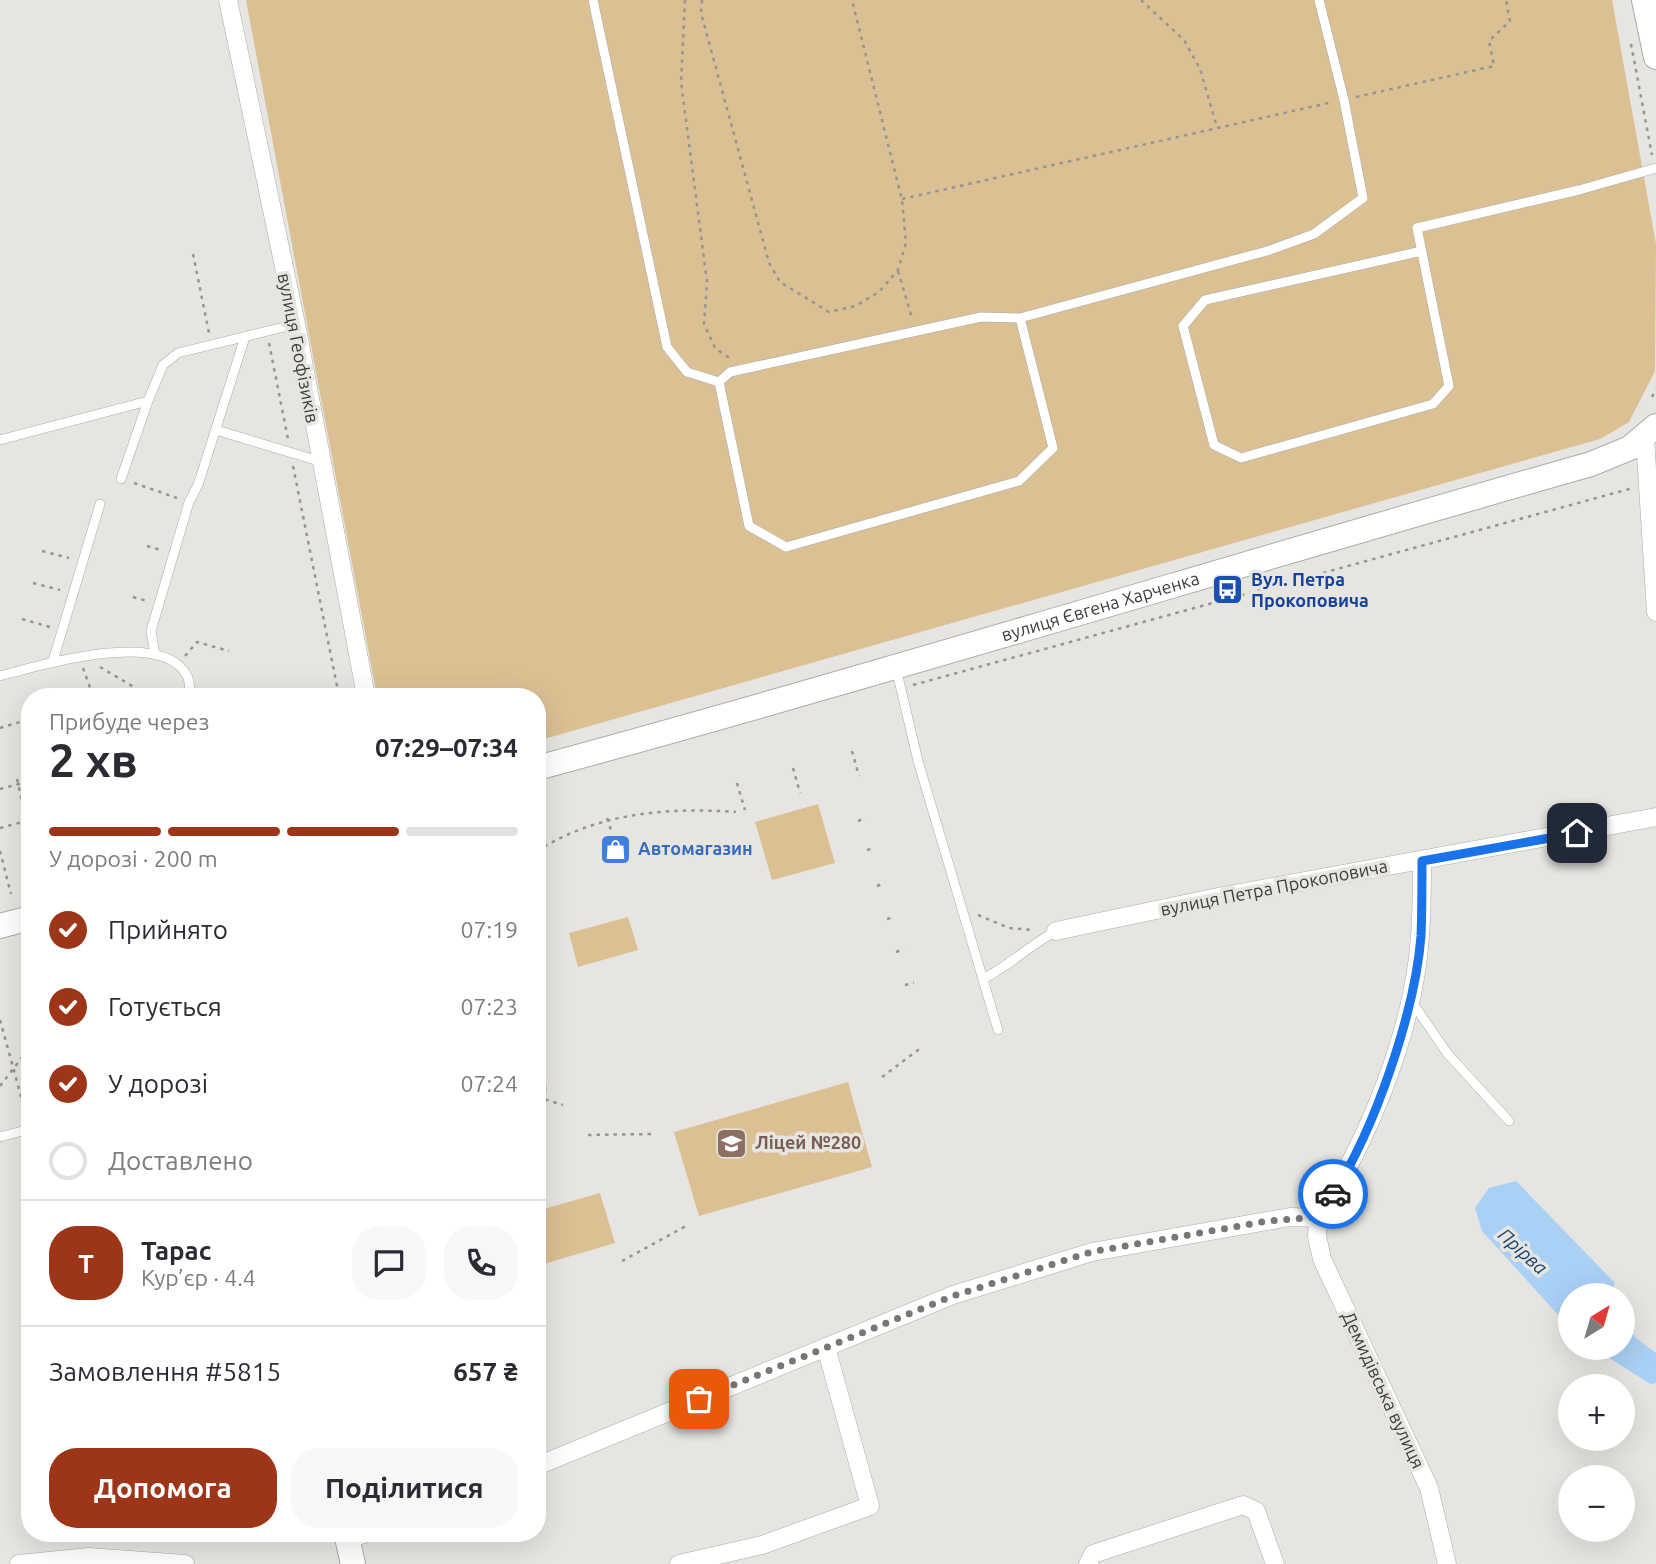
<!DOCTYPE html>
<html lang="uk">
<meta charset="utf-8">
<style>
body{margin:0;font-family:Ubuntu,sans-serif;background:#f7f7f7;color:#2b2b33;height:100vh;display:flex;flex-direction:column;font-size:26px;white-space:nowrap}
*{box-sizing:border-box;margin:0}
p{font-size:23px;color:#7c7c81}
.icon{flex:none;width:38px;height:38px;fill:none;stroke:currentColor;stroke-width:2;stroke-linecap:round;stroke-linejoin:round}
.map{position:relative;flex:1;overflow:hidden}
.panel{position:absolute;left:21px;top:688px;width:525px;height:854px;display:flex;flex-direction:column;background:#fff;border-radius:28px;box-shadow:0 7px 28px #0002}
.panel>*{flex:none}
.needle{width:46px;rotate:37deg}
.buttons{position:absolute;left:1558px;top:1283px;display:grid;gap:14px}
.buttons a{display:grid;place-items:center;width:77px;height:77px;border-radius:50%;background:#fff;box-shadow:0 7px 28px #0002;font-size:35px}
.pin{position:absolute;display:grid;place-items:center;width:60px;height:60px;color:#fff;margin:-30px;border-radius:14px;box-shadow:0 4px 10px #0006}
.courier{position:absolute;display:grid;place-items:center;width:70px;height:70px;margin:-35px;border:5px solid #1a73e8;border-radius:50%;background:#fff;color:#222;box-shadow:0 2px 9px #0007}
.summary em{font-style:normal;font-weight:700}
.summary div{display:flex;flex-direction:column-reverse}
.summary{display:flex;align-items:center;justify-content:space-between;height:119px;padding:0 28px}
h1{font-size:46px;font-weight:700;line-height:52px}
.bar{display:grid;grid-template-columns:repeat(4,1fr);gap:10px 7px;align-content:center;height:84px;padding:0 28px}
.bar i{height:9px;border-radius:5px;background:#e1e1e2}
.bar .current{background:#9d3518}
.bar p{grid-column:span 4}
.line{display:flex;align-items:center;gap:18px;padding:0 28px;border-top:2px solid #e1e1e2}
.line div{flex:1}
.round{display:grid;place-items:center;flex:none;width:74px;height:74px;border-radius:28px;background:#f7f7f7}
ol{padding:0 28px;list-style:none}
li{display:flex;align-items:center;gap:21px;height:77px}
li p{margin-inline-start:auto}
li .icon{padding:7px;border-radius:50%;background:#9d3518;color:#fff;stroke-width:4}
li:last-child{color:#7c7c81}
li i{width:38px;height:38px;border:4px solid #e1e1e2;border-radius:50%}
.cta{display:flex;gap:14px;margin-top:auto;padding:14px 28px}
.cta a{flex:1;height:80px;border-radius:28px;background:#9d3518;color:#fff;font-size:28px;font-weight:700;line-height:80px;text-align:center}
.cta a+a{background:#f7f7f7;color:#2b2b33}
.map>svg:first-child{display:block}
.green{fill:#dbc093}
.water{fill:#a9d0f5}
.lines{fill:none;stroke-linecap:round;stroke-linejoin:round}
.lane-casing{stroke:#acaaa7;stroke-width:10}
.street-casing{stroke:#acaaa7;stroke-width:19}
.secondary-casing{stroke:#acaaa7;stroke-width:26}
.path{stroke:#979592;stroke-width:2.5;stroke-dasharray:3.5 5;stroke-linecap:butt}
.lane{stroke:#fff;stroke-width:9}
.street{stroke:#fff;stroke-width:18}
.secondary{stroke:#fff;stroke-width:24}
.done{stroke:#787774;stroke-width:7;stroke-dasharray:0 12.6}
.route{stroke:#1a73e8;stroke-width:9}
.labels{text-anchor:middle;stroke-width:7;stroke-linejoin:round;paint-order:stroke}
.street-label{font-size:18px;fill:#3d3c3a;stroke:#e7e5e1}
.transit-label{font-size:18px;font-weight:bold;fill:#164399;stroke:#e7e5e1;text-anchor:start}
.shop-label{font-size:18px;font-weight:bold;fill:#366cbe;stroke:#e7e5e1;text-anchor:start}
.education-label{font-size:18px;font-weight:bold;fill:#785e54;stroke:#e7e5e1;text-anchor:start}
.water-label{font-size:19px;font-style:italic;fill:#13436a;stroke:#e7e5e1}
</style>
<div class="map">
<svg width="1656" height="1564" viewBox="0 0 1656 1564">
<rect width="100%" height="100%" fill="#e7e5e1"/>
<path class="green" d="M246 0H1612L1656 244 1655 371 1629 422 1600 439 537 741V696H377Z
M818 804 835 863 772 880 755 822Z
M628 917 638 950 578 967 569 933Z
M537 1065C550 1081 550 1097 537 1112Z
M848 1082 872 1167 699 1216 674 1132Z
M600 1193 615 1243 537 1266V1211Z"/>
<path class="water" d="M1516 1181 1614 1282V1295H1570V1328L1482 1231 1475 1208 1489 1188Z
M1622 1320 1636 1338 1656 1353V1383L1650 1384 1594 1348H1622Z"/>
<g class="lines">
<defs>
<path id="lane" d="M593 0 667 347 687 372 719 382 749 526 786 547 1019 481 1053 448 1020 318 1267 251 1314 234 1363 198 1344 100 1319 0
M1422 251 1205 300 1183 326 1214 445 1241 458 1433 404 1449 386 1417 228 1579 190 1656 168
M719 382 730 372 981 317 1020 318
M216 430 319 461
M0 440 148 401 163 365 178 353 296 324
M121 479 148 401
M155 654 151 631 189 502 198 485 245 337
M53 661 100 504
M896 668 918 761 998 1030
M0 676C41 665 154 631 184 671 190 679 191 687 188 696
M983 979C1010 965 1030 945 1056 931
M1412 1002 1447 1053 1509 1121
M0 1137 30 1129"/>
<path id="street" d="M228 0 296 324 366 696
M1645 438 1656 612
M1056 931 1218 897 1656 817
M1318 1218 1317 1236 1322 1259 1429 1488 1447 1564
M537 1466 953 1295 1092 1252 1290 1217 1318 1218C1369 1139 1414 1030 1420 936 1422 911 1422 886 1422 861
M347 1540 366 1533
M19 1564 89 1557 185 1564
M679 1564 762 1545 870 1506 826 1347
M1088 1564 1093 1554 1243 1505 1256 1511 1275 1564"/>
<g id="secondary">
<path d="M1644 0 1656 57"/>
<path id="s1" d="M537 768C890 672 1239 564 1591 464L1630 448 1656 426"/>
<path d="M0 926 30 918"/>
<path d="M346 1533 353 1564"/>
</g>
</defs>
<use href="#lane" class="lane-casing"/>
<use href="#street" class="street-casing"/>
<use href="#secondary" class="secondary-casing"/>
<path class="path" d="M685 0 681 82 707 282 704 324 715 348 731 359
M702 0 701 13 769 263 780 282 829 312 855 306 879 292 898 270 906 243 902 200 852 0
M1141 0 1184 40 1200 69 1217 127
M1631 44 1652 155
M1356 97 1494 66 1489 41 1510 21 1506 0
M902 199 1333 102
M193 254 209 333
M898 271 912 318
M269 343 288 439
M1652 397 1656 389
M293 466 339 696
M134 483 177 498
M147 546 161 550
M42 551 69 558
M33 583 60 590
M133 597 147 601
M22 619 50 627
M185 656 197 642 229 651
M100 667 149 696
M83 668 93 696
M913 685 1633 488
M0 728 30 719
M852 751 859 776
M793 768 800 793
M17 779 28 826
M737 783 745 810
M0 789 30 781
M607 818 611 830
M858 821 866 818
M0 828 30 820
M867 850 875 848
M0 851 11 894
M537 851C597 813 667 807 736 812
M877 886 885 883
M27 889 30 899
M978 915 1009 928 1032 930
M887 919 895 917
M896 952 904 949
M905 985 914 983
M0 1020 27 1118
M30 1035 25 1044 30 1050
M882 1077 922 1047
M0 1086 30 1047
M537 1097 563 1105
M588 1135 654 1134
M622 1261 686 1226"/>
<use href="#lane" class="lane"/>
<use href="#street" class="street"/>
<use href="#secondary" class="secondary"/>
</g>
<g class="lines">
<path class="done" d="M699 1399 953 1296 1091 1252 1268 1221 1318 1217 1333 1194"/>
<path class="route" d="M1333 1194C1375 1129 1415 1012 1421 936 1422 911 1422 886 1422 861L1577 833"/>
</g>
<defs>
<symbol id="bus-square" viewBox="-11 -11 22 22"><rect x="-9" y="-9" width="18" height="18" rx="4" fill="#1a4fb4" stroke="#e7e5e1"/><path d="M-5-6H5V4H4V6H2V4H-2V6H-4V4H-5ZM-3.5-4V0h7V-4ZM-3.5 1.2v1.5H-2V1.2ZM2 1.2v1.5H3.5V1.2Z" fill="#fff"/></symbol>
<symbol id="shop-square" viewBox="-11 -11 22 22"><rect x="-9" y="-9" width="18" height="18" rx="4" fill="#3f7fe0" stroke="#e7e5e1"/><path d="M-5-2.5h2.3a2.7 3.5 0 0 1 5.4 0H5L5.5 6h-11ZM-1.5-2.5h3a1.5 2.3 0 0 0-3 0Z" fill="#fff"/></symbol>
<symbol id="school-square" viewBox="-11 -11 22 22"><rect x="-9" y="-9" width="18" height="18" rx="4" fill="#8d6e63" stroke="#e7e5e1"/><path d="M0-5L7-2L0 1L-7-2ZM-4 1L0 2.5L4 1V4Q0 6-4 4Z" fill="#fff"/></symbol>
</defs>
<g fill-rule="evenodd">
<use href="#bus-square" x="1210" y="572" width="35" height="35"/>
<use href="#shop-square" x="598" y="832" width="35" height="35"/>
<use href="#school-square" x="714" y="1126" width="35" height="35"/>
</g>
<g class="labels">
<g class="street-label">
<text transform="translate(298 348) rotate(79)" y="6">вулиця Геофізиків</text>
<text dy="6" stroke="none"><textPath href="#s1" startOffset="586">вулиця Євгена Харченка</textPath></text>
<text transform="translate(1274 888) rotate(-11)" y="6">вулиця Петра Прокоповича</text>
<text transform="translate(1383 1390) rotate(65)" y="6">Демидівська вулиця</text>
</g>
<g class="transit-label">
<text x="1251" y="586">Вул. Петра<tspan x="1251" dy="21">Прокоповича</tspan></text>
</g>
<g class="shop-label">
<text x="638" y="855">Автомагазин</text>
</g>
<g class="education-label">
<text x="755" y="1149">Ліцей №280</text>
</g>
<g class="water-label">
<text transform="translate(1523 1251) rotate(42)" y="7">Прірва</text>
</g>
</g>
</svg>
<div class="buttons">
<a><svg class="needle" viewBox="-14 -14 28 28"><path d="M0-13l5 13h-10z" fill="#e53935"/><path d="M0 13l5-13h-10z" fill="#7c7c81"/></svg></a>
<a>+</a>
<a>−</a>
</div>
<div class="pin" style="left:699px;top:1399px;background:#ea580c"><svg class="icon" aria-label="bag" viewBox="0 0 24 24"><path d="M5 8h14l-1 12H6zM9 8a3 3 0 0 1 6 0"/></svg></div>
<div class="pin" style="left:1577px;top:833px;background:#1f2937"><svg class="icon" aria-label="home" viewBox="0 0 24 24"><path d="M3 11l9-7 9 7M6 9v11h12V9"/></svg></div>
<div class="courier" style="left:1333px;top:1194px"><svg class="icon" aria-label="car" viewBox="0 0 24 24"><path d="M5 17H2v-5l4-1 3-4h7l3 4 3 1v5h-3M9 17h6M6 11h13"/><circle cx="7" cy="17" r="2"/><circle cx="17" cy="17" r="2"/></svg></div>
<section class="panel">
<div class="summary"><div><h1>2 хв</h1><p>Прибуде через</p></div><em>07:29–07:34</em></div>
<div class="bar"><i class="current"></i><i class="current"></i><i class="current"></i><i></i><p>У дорозі · 200 m</p></div>
<ol>
<li><svg class="icon" aria-label="check" viewBox="0 0 24 24"><path d="M5 12l5 5 9-10"/></svg>Прийнято<p>07:19</p></li>
<li><svg class="icon" aria-label="check" viewBox="0 0 24 24"><path d="M5 12l5 5 9-10"/></svg>Готується<p>07:23</p></li>
<li><svg class="icon" aria-label="check" viewBox="0 0 24 24"><path d="M5 12l5 5 9-10"/></svg>У дорозі<p>07:24</p></li>
<li><i></i>Доставлено</li>
</ol>
<div class="line" style="height:126px"><b class="round" style="background:#9d3518;color:#fff">Т</b><div><b>Тарас</b><p>Кур’єр · 4.4</p></div><a class="round"><svg class="icon" aria-label="chat" viewBox="0 0 24 24"><path d="M4 5h16v11H9l-5 4z"/></svg></a><a class="round"><svg class="icon" aria-label="phone" viewBox="0 0 24 24"><path d="M5 4h4l2 5-3 2q2 4 5 5l2-3 5 2v4C11 20 4 13 5 4z"/></svg></a></div>
<div class="line" style="height:91px"><div>Замовлення #5815</div><b>657 ₴</b></div>
<div class="cta"><a>Допомога</a><a>Поділитися</a></div>
</section>
</div>
